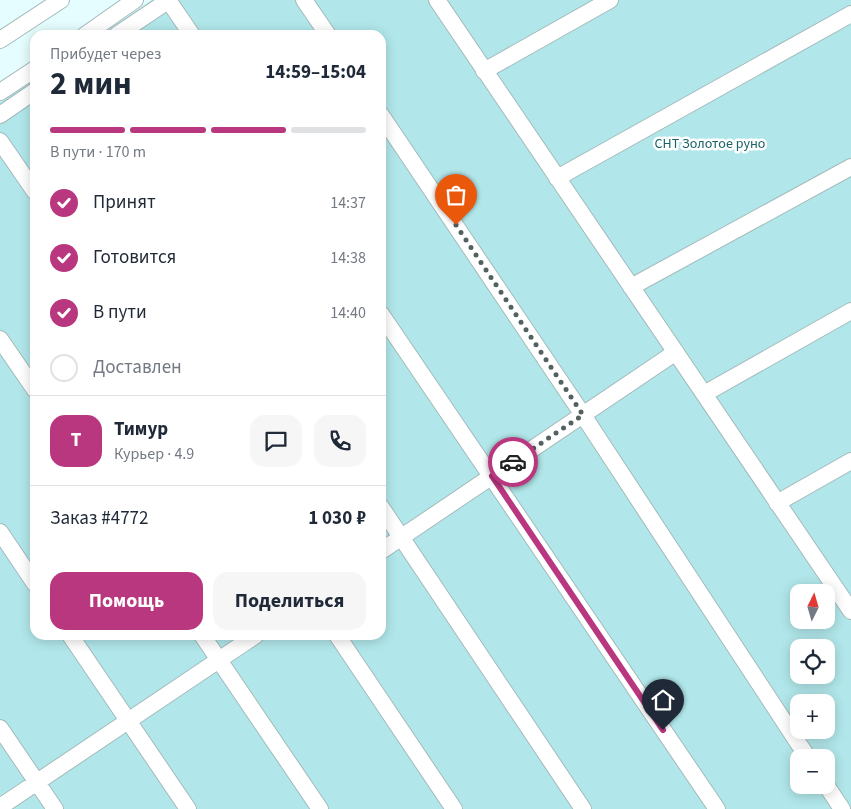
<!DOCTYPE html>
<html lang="ru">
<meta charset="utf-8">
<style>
body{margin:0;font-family:"Source Sans 3",sans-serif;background:#f6f6f7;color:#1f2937;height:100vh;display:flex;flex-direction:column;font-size:19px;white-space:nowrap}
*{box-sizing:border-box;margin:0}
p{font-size:16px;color:#747a83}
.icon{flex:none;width:28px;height:28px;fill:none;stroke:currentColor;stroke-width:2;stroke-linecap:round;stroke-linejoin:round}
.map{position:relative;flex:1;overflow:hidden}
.drawer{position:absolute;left:30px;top:30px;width:356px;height:610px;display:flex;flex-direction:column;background:#fff;border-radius:15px;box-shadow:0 2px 12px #0003}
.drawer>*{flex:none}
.needle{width:32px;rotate:5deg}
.tools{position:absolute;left:790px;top:584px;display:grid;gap:10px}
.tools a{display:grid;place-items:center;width:45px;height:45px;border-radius:10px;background:#fff;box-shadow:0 2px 12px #0003;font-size:25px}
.pin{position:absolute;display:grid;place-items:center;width:42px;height:42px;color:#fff;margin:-51px -21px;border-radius:50% 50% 50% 0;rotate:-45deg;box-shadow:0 0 5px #0007}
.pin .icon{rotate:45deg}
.courier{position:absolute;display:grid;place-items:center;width:50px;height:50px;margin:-25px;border:4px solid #b9377f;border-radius:50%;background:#fff;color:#222;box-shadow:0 1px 6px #0007}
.head em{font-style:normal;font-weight:700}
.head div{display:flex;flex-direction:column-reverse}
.head{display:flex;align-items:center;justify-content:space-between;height:85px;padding:0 20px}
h1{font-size:32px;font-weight:700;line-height:38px}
.bar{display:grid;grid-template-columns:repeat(4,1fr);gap:8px 5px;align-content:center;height:60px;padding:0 20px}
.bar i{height:6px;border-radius:4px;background:#e0e1e3}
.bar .current{background:#b9377f}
.bar p{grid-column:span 4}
.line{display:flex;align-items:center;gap:12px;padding:0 20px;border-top:1px solid #e0e1e3}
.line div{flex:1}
.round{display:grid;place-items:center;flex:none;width:52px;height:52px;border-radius:15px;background:#f6f6f7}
ol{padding:0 20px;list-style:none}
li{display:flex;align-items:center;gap:15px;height:55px}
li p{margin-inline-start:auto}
li .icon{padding:5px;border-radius:50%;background:#b9377f;color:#fff;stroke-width:4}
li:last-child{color:#747a83}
li i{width:28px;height:28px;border:2px solid #e0e1e3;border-radius:50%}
.primary-button{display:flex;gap:10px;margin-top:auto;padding:10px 20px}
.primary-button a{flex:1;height:58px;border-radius:15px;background:#b9377f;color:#fff;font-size:20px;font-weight:700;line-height:58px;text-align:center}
.primary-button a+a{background:#f6f6f7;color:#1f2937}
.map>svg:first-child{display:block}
.green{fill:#b1e7ea;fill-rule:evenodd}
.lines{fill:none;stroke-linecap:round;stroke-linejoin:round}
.minor-casing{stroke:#a3babb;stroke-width:18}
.minor{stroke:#fff;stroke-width:16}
.done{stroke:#546161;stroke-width:5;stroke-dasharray:0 9}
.route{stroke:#b9377f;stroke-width:6}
.labels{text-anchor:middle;stroke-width:5;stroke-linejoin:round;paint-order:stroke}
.park-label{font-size:14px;fill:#196267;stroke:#fff}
</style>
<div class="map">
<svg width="851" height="809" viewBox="0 0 851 809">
<rect width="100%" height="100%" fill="#e5fdfe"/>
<path class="green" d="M152 0H851V809H0V102L35 78V635H381V35H100ZM799 592H826V620H799ZM799 648H826V675H799ZM799 702H826V730H799ZM799 758H826V785H799Z"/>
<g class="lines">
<defs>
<path id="minor" d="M168 0 192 35
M304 0 328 35
M437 0 851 611
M85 35 135 0
M117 35 169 0
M0 40 61 0
M484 71 610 0
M0 92 35 69
M0 115 35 91
M381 115 583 415 808 758
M0 141 35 192
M557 178 851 14
M631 287 851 167
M381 314 717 809
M0 339 35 390
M704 394 851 311
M777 503 851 461
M381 507 583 809
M0 532 35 584
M381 551 676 352
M70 635 188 809
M202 635 320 809
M337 635 454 809
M0 728 55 809
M826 785 842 809
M0 807 256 635"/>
</defs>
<use href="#minor" class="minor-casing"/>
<use href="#minor" class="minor"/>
</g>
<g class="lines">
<path class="done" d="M456 225 583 415 513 462"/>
<path class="route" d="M513 462 492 476 663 730"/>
</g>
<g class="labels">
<g class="park-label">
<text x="710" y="148">СНТ Золотое руно</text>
</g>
</g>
</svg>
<div class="tools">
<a><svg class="needle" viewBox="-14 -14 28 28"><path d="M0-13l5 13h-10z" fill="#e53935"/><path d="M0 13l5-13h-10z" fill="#747a83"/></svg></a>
<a><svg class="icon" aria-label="locate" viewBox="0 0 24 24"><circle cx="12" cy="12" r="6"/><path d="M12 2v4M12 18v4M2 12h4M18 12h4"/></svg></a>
<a>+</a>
<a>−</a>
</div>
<div class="pin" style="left:456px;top:225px;background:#ea580c"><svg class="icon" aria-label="bag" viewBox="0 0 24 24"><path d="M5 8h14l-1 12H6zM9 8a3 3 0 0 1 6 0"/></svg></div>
<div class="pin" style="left:663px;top:730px;background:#1f2937"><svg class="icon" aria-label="home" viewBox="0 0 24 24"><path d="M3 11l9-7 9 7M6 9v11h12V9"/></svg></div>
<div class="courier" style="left:513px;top:462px"><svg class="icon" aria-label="car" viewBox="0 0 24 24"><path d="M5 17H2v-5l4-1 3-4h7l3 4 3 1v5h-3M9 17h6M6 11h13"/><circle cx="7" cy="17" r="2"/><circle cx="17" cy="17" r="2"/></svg></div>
<section class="drawer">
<div class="head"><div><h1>2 мин</h1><p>Прибудет через</p></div><em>14:59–15:04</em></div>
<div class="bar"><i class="current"></i><i class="current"></i><i class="current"></i><i></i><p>В пути · 170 m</p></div>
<ol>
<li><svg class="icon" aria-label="check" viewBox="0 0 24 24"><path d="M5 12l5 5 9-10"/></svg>Принят<p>14:37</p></li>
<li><svg class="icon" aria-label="check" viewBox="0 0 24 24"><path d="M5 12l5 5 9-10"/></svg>Готовится<p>14:38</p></li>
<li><svg class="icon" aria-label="check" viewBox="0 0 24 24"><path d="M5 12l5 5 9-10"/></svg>В пути<p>14:40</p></li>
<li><i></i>Доставлен</li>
</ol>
<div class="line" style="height:90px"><b class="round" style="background:#b9377f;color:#fff">Т</b><div><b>Тимур</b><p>Курьер · 4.9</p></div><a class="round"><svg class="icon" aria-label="chat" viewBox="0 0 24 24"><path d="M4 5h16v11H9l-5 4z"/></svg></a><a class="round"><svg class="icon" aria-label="phone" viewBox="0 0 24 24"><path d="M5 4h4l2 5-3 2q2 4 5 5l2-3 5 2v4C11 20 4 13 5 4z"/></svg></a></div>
<div class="line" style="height:65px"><div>Заказ #4772</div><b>1 030 ₽</b></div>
<div class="primary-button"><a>Помощь</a><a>Поделиться</a></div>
</section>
</div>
